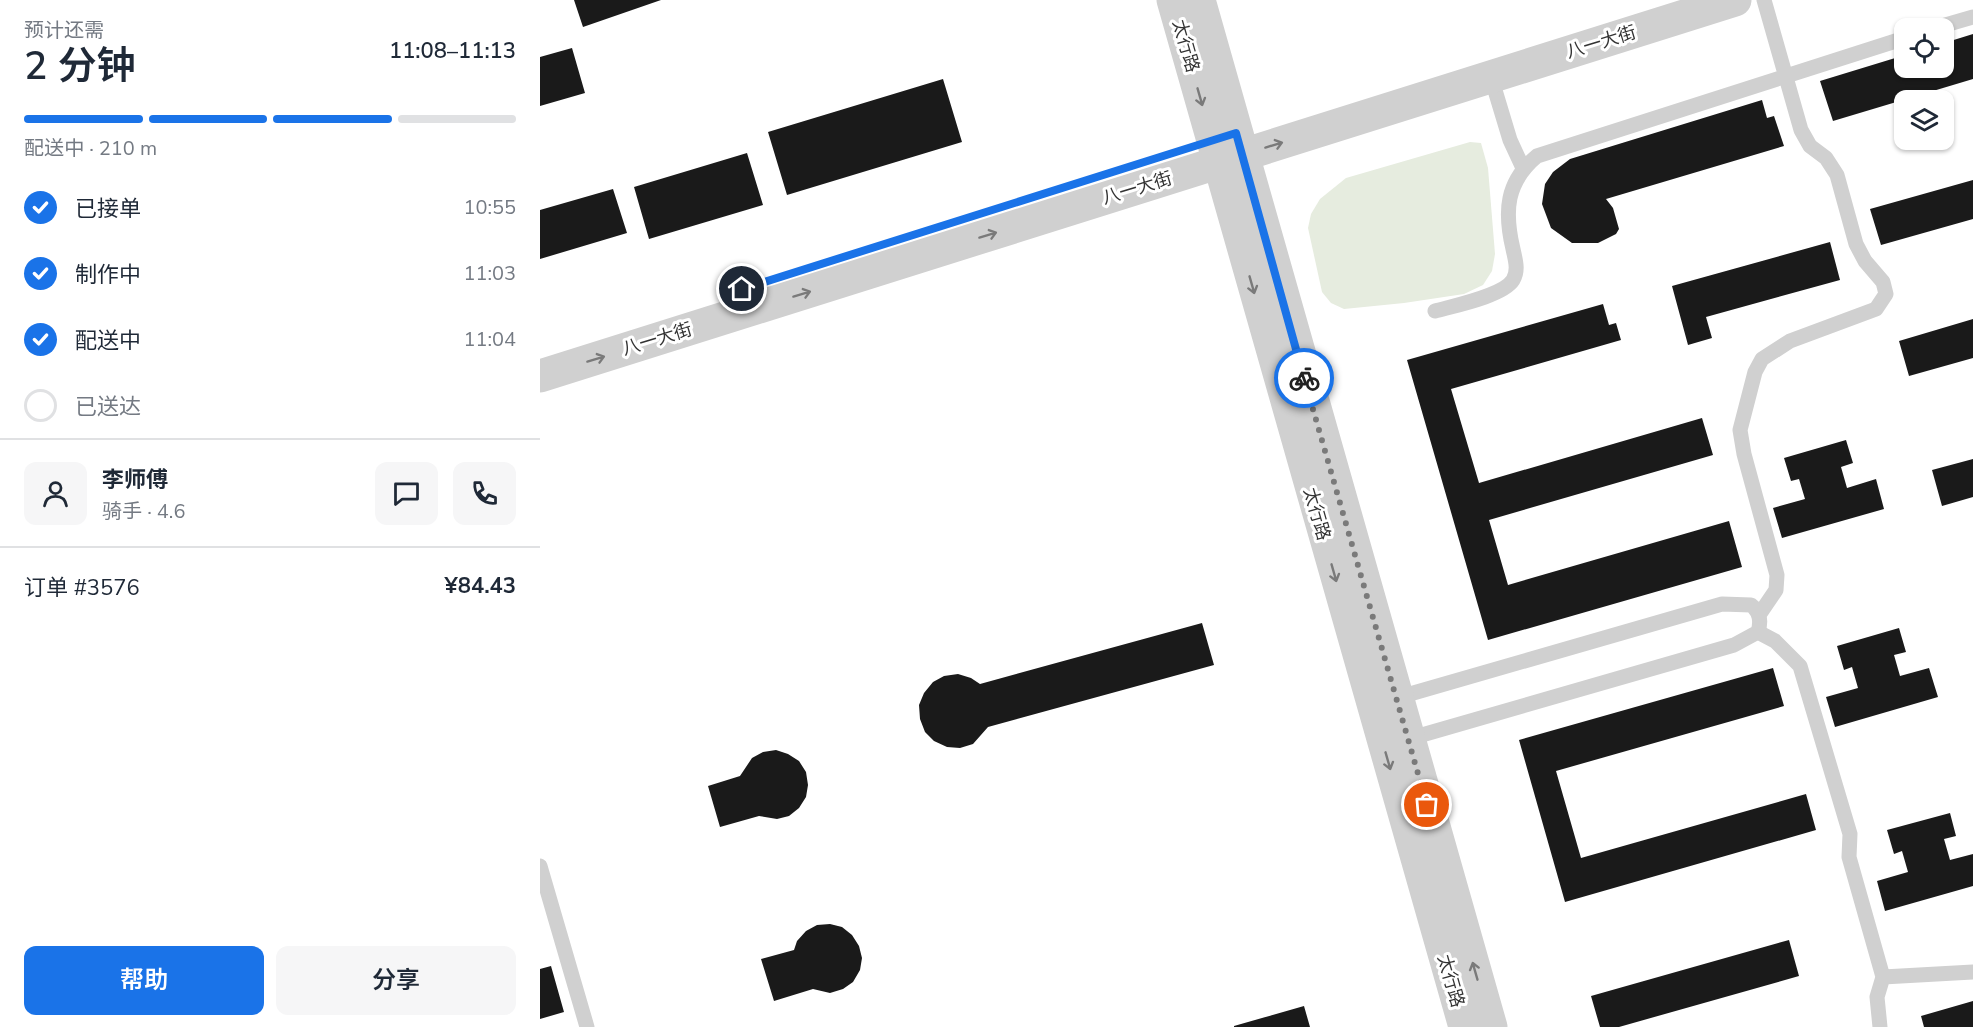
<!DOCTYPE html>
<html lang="zh">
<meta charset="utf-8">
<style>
body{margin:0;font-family:"Nunito Sans","Noto Sans SC",sans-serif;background:#f6f6f7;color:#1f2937;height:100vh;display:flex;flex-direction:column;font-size:22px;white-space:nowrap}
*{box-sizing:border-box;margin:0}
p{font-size:20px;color:#747a83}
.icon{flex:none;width:33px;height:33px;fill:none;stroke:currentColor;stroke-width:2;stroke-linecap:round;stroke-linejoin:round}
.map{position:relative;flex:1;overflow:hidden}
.panel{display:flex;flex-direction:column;background:#fff;width:540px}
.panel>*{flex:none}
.controls{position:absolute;left:1354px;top:18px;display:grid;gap:12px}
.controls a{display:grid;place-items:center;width:60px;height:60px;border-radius:12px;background:#fff;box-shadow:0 2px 4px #0004;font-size:30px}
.pin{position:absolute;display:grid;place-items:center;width:51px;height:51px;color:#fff;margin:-26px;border:3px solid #fff;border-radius:50%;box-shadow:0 2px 6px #0007}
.courier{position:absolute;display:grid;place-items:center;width:60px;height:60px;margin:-30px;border:4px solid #1a73e8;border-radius:50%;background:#fff;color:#222;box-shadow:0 2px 8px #0007}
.headline em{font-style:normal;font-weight:600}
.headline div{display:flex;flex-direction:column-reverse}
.headline{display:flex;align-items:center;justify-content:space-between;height:102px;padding:0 24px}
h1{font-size:39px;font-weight:600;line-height:45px}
.bar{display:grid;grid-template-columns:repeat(4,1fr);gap:9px 6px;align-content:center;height:72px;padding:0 24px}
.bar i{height:8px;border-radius:4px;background:#e0e1e3}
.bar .selected{background:#1a73e8}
.bar p{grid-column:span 4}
.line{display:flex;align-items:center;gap:15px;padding:0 24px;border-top:2px solid #e0e1e3}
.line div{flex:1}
.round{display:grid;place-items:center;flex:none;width:63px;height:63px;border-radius:12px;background:#f6f6f7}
ol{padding:0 24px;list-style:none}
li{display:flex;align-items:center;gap:18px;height:66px}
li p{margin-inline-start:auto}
li .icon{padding:6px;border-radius:50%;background:#1a73e8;color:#fff;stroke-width:4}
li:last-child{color:#747a83}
li i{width:33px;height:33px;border:3px solid #e0e1e3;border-radius:50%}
.cta{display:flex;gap:12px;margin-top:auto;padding:12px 24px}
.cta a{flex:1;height:69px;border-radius:12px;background:#1a73e8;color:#fff;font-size:24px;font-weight:600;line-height:69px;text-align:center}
.cta a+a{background:#f6f6f7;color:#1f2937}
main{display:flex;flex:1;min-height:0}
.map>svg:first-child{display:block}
.green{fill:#e6ecdf}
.building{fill:#1a1a1a}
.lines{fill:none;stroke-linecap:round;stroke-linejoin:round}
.service{stroke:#d0d0d0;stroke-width:15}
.tertiary{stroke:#d0d0d0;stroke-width:33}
.oneway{stroke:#7a7a7a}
.done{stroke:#7a7a7a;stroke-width:6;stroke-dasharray:0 10.8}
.route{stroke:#1a73e8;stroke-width:8}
.labels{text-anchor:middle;stroke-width:6;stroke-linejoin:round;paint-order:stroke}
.street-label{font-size:18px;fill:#333;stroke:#fff}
</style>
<main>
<section class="panel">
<div class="headline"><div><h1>2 分钟</h1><p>预计还需</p></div><em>11:08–11:13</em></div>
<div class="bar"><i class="selected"></i><i class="selected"></i><i class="selected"></i><i></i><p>配送中 · 210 m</p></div>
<ol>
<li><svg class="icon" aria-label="check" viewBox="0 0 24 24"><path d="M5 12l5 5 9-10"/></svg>已接单<p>10:55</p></li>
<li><svg class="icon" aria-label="check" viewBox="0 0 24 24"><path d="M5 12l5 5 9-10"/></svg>制作中<p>11:03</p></li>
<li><svg class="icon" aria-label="check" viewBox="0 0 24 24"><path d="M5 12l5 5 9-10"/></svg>配送中<p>11:04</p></li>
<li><i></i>已送达</li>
</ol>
<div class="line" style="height:108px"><a class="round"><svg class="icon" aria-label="person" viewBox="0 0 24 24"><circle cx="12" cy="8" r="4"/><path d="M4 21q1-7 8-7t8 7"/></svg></a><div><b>李师傅</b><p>骑手 · 4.6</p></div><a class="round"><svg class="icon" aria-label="chat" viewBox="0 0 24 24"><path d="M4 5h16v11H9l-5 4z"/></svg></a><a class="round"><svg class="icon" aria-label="phone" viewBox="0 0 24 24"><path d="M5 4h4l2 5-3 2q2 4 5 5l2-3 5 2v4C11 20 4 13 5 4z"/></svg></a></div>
<div class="line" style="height:78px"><div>订单 #3576</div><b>¥84.43</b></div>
<div class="cta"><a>帮助</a><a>分享</a></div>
</section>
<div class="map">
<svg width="1433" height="1027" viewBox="0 0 1433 1027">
<rect width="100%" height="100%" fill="#fff"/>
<path class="green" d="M930 142 941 143 948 168 955 254 952 271 943 285 924 294 864 303 804 309 791 303 782 292 768 228 771 214 780 199 806 178Z"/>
<path class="building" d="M34 0H121L43 27Z
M1433 34V79L1293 121 1280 81 1365 55V68H1404V43Z
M32 48 45 93 0 106V57Z
M403 79 422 142 247 195 228 132Z
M1222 100 1227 118 1234 116 1244 146 1066 199 1073 208 1079 229 1076 234 1058 243H1032L1011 228 1002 204 1005 184 1013 172 1030 159Z
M207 153 223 205 109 239 94 187Z
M1433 180V219L1341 245 1330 209Z
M73 189 87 233 0 259V210Z
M1290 242 1300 280 1166 317 1172 338 1148 345 1132 286Z
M1063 304 1069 325 1076 323 1081 340 911 389 939 483 1162 418 1173 455 949 520 968 585 1189 521 1202 567 948 640 867 360Z
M1433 319V358L1369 376 1359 341Z
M1306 440 1313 463 1301 467 1307 488 1336 479 1344 509 1242 538 1233 508 1265 499 1259 479 1251 481 1244 458Z
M1433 459V497L1402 506 1392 470Z
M662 623 674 665 448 727 433 744 420 748 407 747 394 741 385 732 380 719 379 705 384 693 393 682 404 676 418 674 431 678 440 684Z
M1359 628 1366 652 1354 655 1360 676 1389 668 1398 697 1295 727 1286 697 1318 688 1312 667 1304 670 1297 646Z
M1233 668 1244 706 1016 771 1041 858 1266 794 1276 830 1025 902 979 740Z
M236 750 248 754 259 761 266 772 268 785 266 797 259 808 249 816 237 819 219 816 180 827 168 786 200 776 212 758 223 752Z
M1410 813 1416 836 1404 839 1410 860 1433 854V886L1345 911 1337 881 1368 872 1362 851 1354 854 1347 830Z
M290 924 302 927 312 935 319 946 322 958 320 970 313 982 303 989 290 993 273 989 234 1001 221 959 254 950 257 941 266 931 277 925Z
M1249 940 1259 976 1079 1027H1060L1051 996Z
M11 966 24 1012 0 1019V969Z
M1433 1001V1027H1384L1381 1016Z
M764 1006 770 1027H694V1026Z"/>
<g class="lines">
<path class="service" d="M1395 28 1433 17
M951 77 970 140 983 168
M895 311C913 306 963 296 973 280 979 270 975 259 973 249 964 211 966 182 997 156L1365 38
M1219 615 1236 590 1237 575 1204 454 1200 430 1215 372 1222 359 1250 341 1336 309 1346 294 1343 282 1325 261 1316 244 1297 175 1286 158 1270 146 1261 130 1224 0
M1218 632 1235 641 1260 666 1310 834 1309 857 1343 977 1337 997 1340 1027
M856 698 1182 604 1211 605C1221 612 1221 622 1218 632L1194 645 868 739
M0 866 47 1027
M1343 977 1433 972"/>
<path class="tertiary" d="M633 0 925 1027
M659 0 951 1027
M0 376 1195 0"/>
</g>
<defs><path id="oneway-shaft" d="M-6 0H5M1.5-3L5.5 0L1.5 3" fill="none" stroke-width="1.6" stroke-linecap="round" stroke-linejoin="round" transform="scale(1.5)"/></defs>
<g class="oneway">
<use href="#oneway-shaft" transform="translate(660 97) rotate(74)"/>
<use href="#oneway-shaft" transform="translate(734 145) rotate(-17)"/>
<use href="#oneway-shaft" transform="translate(448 235) rotate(-17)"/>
<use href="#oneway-shaft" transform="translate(712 285) rotate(74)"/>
<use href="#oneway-shaft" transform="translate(262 294) rotate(-17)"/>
<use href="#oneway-shaft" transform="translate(56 359) rotate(-17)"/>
<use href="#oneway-shaft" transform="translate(794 573) rotate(74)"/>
<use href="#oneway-shaft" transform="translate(848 761) rotate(74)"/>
<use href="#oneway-shaft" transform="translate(935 971) rotate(-106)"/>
</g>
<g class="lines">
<path class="done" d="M764 378 887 805"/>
<path class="route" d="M202 289 696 133 764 378"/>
</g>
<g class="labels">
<g class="street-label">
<text transform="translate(1061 42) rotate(-17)" y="6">八一大街</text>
<text transform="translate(646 46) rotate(74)" y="6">太行路</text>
<text transform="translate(597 188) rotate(-17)" y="6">八一大街</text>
<text transform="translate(117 339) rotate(-17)" y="6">八一大街</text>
<text transform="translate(777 514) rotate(74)" y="6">太行路</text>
<text transform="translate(911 981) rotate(74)" y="6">太行路</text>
</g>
</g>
</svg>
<div class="controls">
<a><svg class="icon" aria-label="locate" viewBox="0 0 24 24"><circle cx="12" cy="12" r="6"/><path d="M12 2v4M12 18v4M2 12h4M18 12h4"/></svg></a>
<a><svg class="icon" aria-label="layers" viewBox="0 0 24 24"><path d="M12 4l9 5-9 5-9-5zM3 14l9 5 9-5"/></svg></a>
</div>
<div class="pin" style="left:887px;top:805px;background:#ea580c"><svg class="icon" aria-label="bag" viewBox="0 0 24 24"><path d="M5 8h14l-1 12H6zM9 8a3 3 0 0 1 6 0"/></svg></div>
<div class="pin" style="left:202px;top:289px;background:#1f2937"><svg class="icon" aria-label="home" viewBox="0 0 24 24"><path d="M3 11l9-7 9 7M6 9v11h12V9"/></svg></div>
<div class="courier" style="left:764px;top:378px"><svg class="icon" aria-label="bike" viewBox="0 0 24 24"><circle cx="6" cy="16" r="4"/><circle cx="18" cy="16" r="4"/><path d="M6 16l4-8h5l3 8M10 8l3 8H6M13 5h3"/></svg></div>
</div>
</main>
